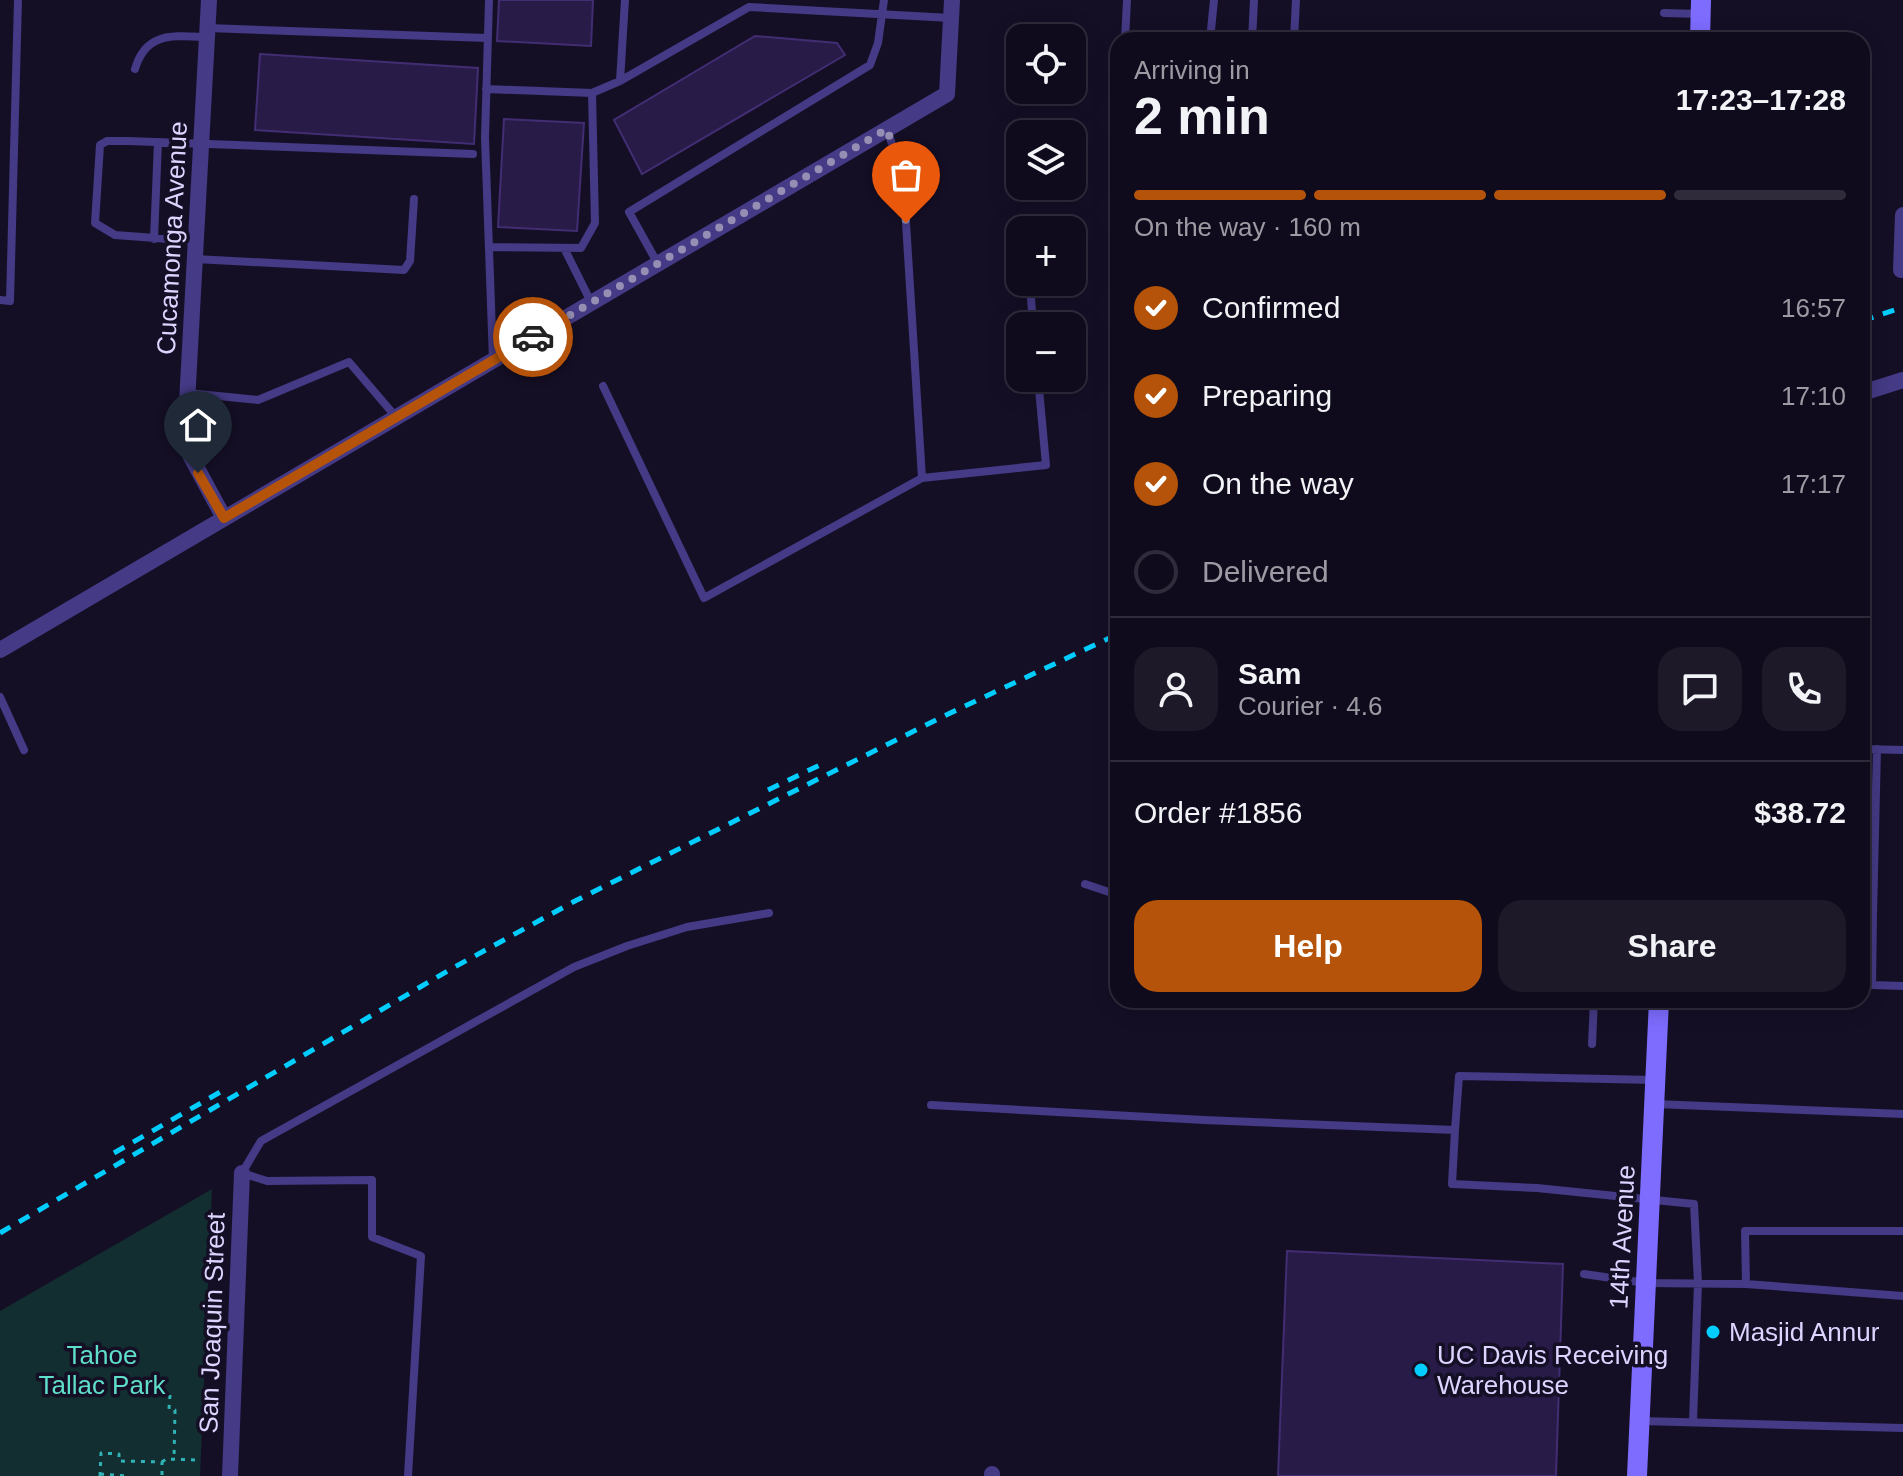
<!DOCTYPE html>
<meta charset="utf-8">
<style>
body{margin:0;font-family:Arial,sans-serif;background:#1e1929;color:#f1f3f6;height:100vh;display:flex;flex-direction:column;font-size:30px;white-space:nowrap}
*{box-sizing:border-box;margin:0}
p{font-size:26px;color:#9c9ba3}
.icon{flex:none;width:44px;height:44px;fill:none;stroke:currentColor;stroke-width:2;stroke-linecap:round;stroke-linejoin:round}
.map{position:relative;flex:1;overflow:hidden}
.side{position:absolute;left:1110px;top:32px;width:760px;height:976px;display:flex;flex-direction:column;background:#100b1c;border-radius:24px;box-shadow:0 4px 20px #0003,0 0 0 2px #302b3b}
.side>*{flex:none}
.fabs{position:absolute;left:1006px;top:24px;display:grid;gap:16px}
.fabs a{display:grid;place-items:center;width:80px;height:80px;border-radius:16px;background:#100b1c;box-shadow:0 4px 20px #0003,0 0 0 2px #302b3b;font-size:40px}
.pin{position:absolute;display:grid;place-items:center;width:68px;height:68px;color:#fff;margin:-82px -34px;border-radius:50% 50% 50% 0;rotate:-45deg;box-shadow:0 0 8px #0007}
.pin .icon{rotate:45deg}
.courier{position:absolute;display:grid;place-items:center;width:80px;height:80px;margin:-40px;border:6px solid #b45309;border-radius:50%;background:#fff;color:#222;box-shadow:0 2px 10px #0007}
.overview em{font-style:normal;font-weight:700}
.overview div{display:flex;flex-direction:column-reverse}
.overview{display:flex;align-items:center;justify-content:space-between;height:136px;padding:0 24px}
h1{font-size:52px;font-weight:700;line-height:60px}
.bar{display:grid;grid-template-columns:repeat(4,1fr);gap:12px 8px;align-content:center;height:96px;padding:0 24px}
.bar i{height:10px;border-radius:6px;background:#302b3b}
.bar .current{background:#b45309}
.bar p{grid-column:span 4}
.line{display:flex;align-items:center;gap:20px;padding:0 24px;border-top:2px solid #302b3b}
.line div{flex:1}
.round{display:grid;place-items:center;flex:none;width:84px;height:84px;border-radius:24px;background:#1e1929}
ol{padding:0 24px;list-style:none}
li{display:flex;align-items:center;gap:24px;height:88px}
li p{margin-inline-start:auto}
li .icon{padding:8px;border-radius:50%;background:#b45309;color:#fff;stroke-width:4}
li:last-child{color:#9c9ba3}
li i{width:44px;height:44px;border:4px solid #302b3b;border-radius:50%}
.button{display:flex;gap:16px;margin-top:auto;padding:16px 24px}
.button a{flex:1;height:92px;border-radius:24px;background:#b45309;color:#fff;font-size:32px;font-weight:700;line-height:92px;text-align:center}
.button a+a{background:#1e1929;color:#f1f3f6}
.map>svg:first-child{display:block}
.green{fill:#122e30}
.building{fill:#281b47;stroke:#422d73;stroke-width:2}
.lines{fill:none;stroke-linecap:round;stroke-linejoin:round}
.path{stroke:#30b3b7;stroke-width:3;stroke-dasharray:4 6;stroke-linecap:butt}
.service{stroke:#443a85;stroke-width:8}
.minor{stroke:#443a85;stroke-width:16}
.secondary{stroke:#7d6cfe;stroke-width:20}
.rail{stroke:#01cdfe;stroke-width:5;stroke-dasharray:12 10;stroke-linecap:butt}
.done{stroke:#978fb3;stroke-width:8;stroke-dasharray:0 14.4}
.route{stroke:#b45309;stroke-width:10}
.poi-dot{fill:#01cdfe;stroke:#150f26;stroke-width:3}
.labels{text-anchor:middle;stroke-width:7;stroke-linejoin:round;paint-order:stroke}
.street-label{font-size:26px;fill:#ddd4ff;stroke:#150f26}
.poi-label{font-size:26px;fill:#ddd4ff;stroke:#150f26;text-anchor:start}
.park-label{font-size:26px;fill:#5fdfcb;stroke:#150f26}
</style>
<div class="map">
<svg width="1903" height="1476" viewBox="0 0 1903 1476">
<rect width="100%" height="100%" fill="#150f26"/>
<path class="green" d="M212 1189 200 1476H0V1311Z"/>
<path class="building" d="M499 0H593L591 46 497 41Z
M755 36 837 43 845 55 642 174 614 120Z
M260 54 478 68 474 144 255 130Z
M504 119 584 123 577 231 498 227Z
M1287 1251 1563 1264 1556 1476H1278Z"/>
<g class="lines">
<path class="path" d="M170 1395 169 1409 175 1410 174 1459
M162 1462 166 1459 198 1460
M100 1474 128 1476
M100 1476 101 1453 119 1454V1461L162 1462V1476"/>
<path class="service" d="M489 0 485 138 493 360
M1664 13 1700 14
M208 28 487 38
M1125 40 1127 0
M1210 40 1214 0
M1252 40 1254 0
M1294 40 1296 0
M135 69C146 31 174 36 206 37
M620 81 625 0
M486 89 592 93 620 81 749 7 951 18
M887 129 902 174 904 191 922 478 1046 465 1038 378
M154 239 158 142
M196 241 115 235 95 223 100 145 107 141H128L473 154
M491 247 581 248 595 223 592 93
M564 248 591 302
M195 259 404 270 410 261 414 199
M658 264 629 212 870 65 878 43 884 0
M1030 284 1033 326
M0 300 10 301 18 0
M603 386 704 598 922 478
M188 393 258 400 349 362 396 417
M0 697 24 750
M1862 749 1903 750
M1085 884 1118 895
M1862 914H1873L1872 985 1903 986
M1873 914 1877 749
M1592 1044 1594 1000
M1655 1104 1903 1114
M931 1105 1204 1120 1455 1130 1452 1184 1537 1188 1694 1204 1698 1283 1693 1422
M1455 1130 1459 1076 1655 1080
M1584 1274 1646 1283 1746 1284 1903 1296
M1746 1284 1745 1231H1903
M1641 1421 1903 1428
M408 1476 421 1256 372 1237V1180L267 1181 242 1173 261 1141 574 967 627 946 687 927 769 913"/>
<path class="minor" d="M209 0 186 421 191 457 224 518
M1903 215 1901 270 1903 269
M1862 393 1903 380
M0 650 947 94 952 0
M230 1476 242 1173
M992 1476V1474"/>
<path class="secondary" d="M1700 40 1701 0
M1637 1476 1659 1000"/>
<path class="rail" d="M1862 321 1903 307
M768 790 826 762
M114 1153 222 1091
M0 1233 451 969 575 901 944 716 1118 634"/>
</g>
<g class="lines">
<path class="done" d="M533 337 887 129 902 174 906 223"/>
<path class="route" d="M198 473 224 518 533 337"/>
</g>
<g class="poi-dot">
<circle cx="1713" cy="1332" r="8"/>
<circle cx="1421" cy="1370" r="8"/>
</g>
<g class="labels">
<g class="street-label">
<text transform="translate(172 238) rotate(-87)" y="9">Cucamonga Avenue</text>
<text transform="translate(1622 1237) rotate(-87)" y="9">14th Avenue</text>
<text transform="translate(212 1323) rotate(-88)" y="9">San Joaquin Street</text>
</g>
<g class="poi-label">
<text x="1729" y="1341">Masjid Annur</text>
<text x="1437" y="1364">UC Davis Receiving<tspan x="1437" dy="30">Warehouse</tspan></text>
</g>
<g class="park-label">
<text x="102" y="1364">Tahoe<tspan x="102" dy="30">Tallac Park</tspan></text>
</g>
</g>
</svg>
<div class="fabs">
<a><svg class="icon" aria-label="locate" viewBox="0 0 24 24"><circle cx="12" cy="12" r="6"/><path d="M12 2v4M12 18v4M2 12h4M18 12h4"/></svg></a>
<a><svg class="icon" aria-label="layers" viewBox="0 0 24 24"><path d="M12 4l9 5-9 5-9-5zM3 14l9 5 9-5"/></svg></a>
<a>+</a>
<a>−</a>
</div>
<div class="pin" style="left:906px;top:223px;background:#ea580c"><svg class="icon" aria-label="bag" viewBox="0 0 24 24"><path d="M5 8h14l-1 12H6zM9 8a3 3 0 0 1 6 0"/></svg></div>
<div class="pin" style="left:198px;top:473px;background:#1f2937"><svg class="icon" aria-label="home" viewBox="0 0 24 24"><path d="M3 11l9-7 9 7M6 9v11h12V9"/></svg></div>
<div class="courier" style="left:533px;top:337px"><svg class="icon" aria-label="car" viewBox="0 0 24 24"><path d="M5 17H2v-5l4-1 3-4h7l3 4 3 1v5h-3M9 17h6M6 11h13"/><circle cx="7" cy="17" r="2"/><circle cx="17" cy="17" r="2"/></svg></div>
<section class="side">
<div class="overview"><div><h1>2 min</h1><p>Arriving in</p></div><em>17:23–17:28</em></div>
<div class="bar"><i class="current"></i><i class="current"></i><i class="current"></i><i></i><p>On the way · 160 m</p></div>
<ol>
<li><svg class="icon" aria-label="check" viewBox="0 0 24 24"><path d="M5 12l5 5 9-10"/></svg>Confirmed<p>16:57</p></li>
<li><svg class="icon" aria-label="check" viewBox="0 0 24 24"><path d="M5 12l5 5 9-10"/></svg>Preparing<p>17:10</p></li>
<li><svg class="icon" aria-label="check" viewBox="0 0 24 24"><path d="M5 12l5 5 9-10"/></svg>On the way<p>17:17</p></li>
<li><i></i>Delivered</li>
</ol>
<div class="line" style="height:144px"><a class="round"><svg class="icon" aria-label="person" viewBox="0 0 24 24"><circle cx="12" cy="8" r="4"/><path d="M4 21q1-7 8-7t8 7"/></svg></a><div><b>Sam</b><p>Courier · 4.6</p></div><a class="round"><svg class="icon" aria-label="chat" viewBox="0 0 24 24"><path d="M4 5h16v11H9l-5 4z"/></svg></a><a class="round"><svg class="icon" aria-label="phone" viewBox="0 0 24 24"><path d="M5 4h4l2 5-3 2q2 4 5 5l2-3 5 2v4C11 20 4 13 5 4z"/></svg></a></div>
<div class="line" style="height:104px"><div>Order #1856</div><b>$38.72</b></div>
<div class="button"><a>Help</a><a>Share</a></div>
</section>
</div>
